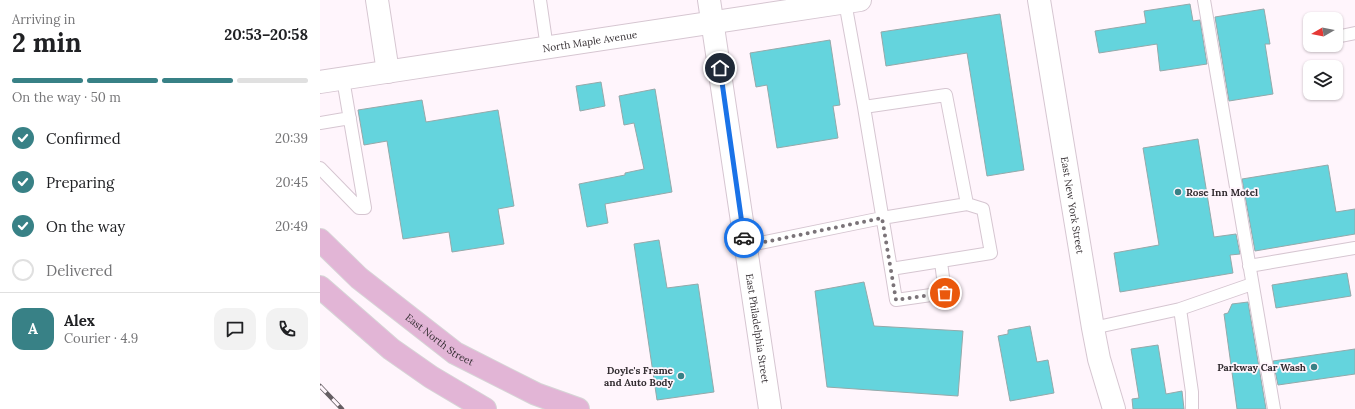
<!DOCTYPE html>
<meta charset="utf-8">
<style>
body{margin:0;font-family:Lora,serif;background:#f2f2f2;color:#202124;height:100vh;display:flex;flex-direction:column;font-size:15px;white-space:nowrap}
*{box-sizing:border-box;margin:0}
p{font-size:13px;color:#757577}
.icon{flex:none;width:22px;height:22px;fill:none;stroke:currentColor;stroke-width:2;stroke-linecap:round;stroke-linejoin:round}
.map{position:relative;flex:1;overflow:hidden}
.panel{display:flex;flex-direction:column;background:#fff;width:320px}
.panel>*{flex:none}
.needle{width:26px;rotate:261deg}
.buttons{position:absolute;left:983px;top:12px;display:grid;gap:8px}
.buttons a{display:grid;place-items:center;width:40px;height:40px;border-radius:8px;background:#fff;box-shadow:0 1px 3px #0004;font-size:20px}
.pin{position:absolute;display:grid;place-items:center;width:34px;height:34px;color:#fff;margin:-17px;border:2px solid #fff;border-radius:50%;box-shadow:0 1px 4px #0007}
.courier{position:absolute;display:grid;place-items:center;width:40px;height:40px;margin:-20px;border:3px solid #1a73e8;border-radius:50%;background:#fff;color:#222;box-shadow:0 1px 5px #0007}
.summary em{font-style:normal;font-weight:700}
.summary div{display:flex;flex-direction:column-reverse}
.summary{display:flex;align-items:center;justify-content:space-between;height:68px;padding:0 12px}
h1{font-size:26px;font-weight:700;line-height:30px}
.bar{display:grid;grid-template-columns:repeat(4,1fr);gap:6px 4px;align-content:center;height:48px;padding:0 12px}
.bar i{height:5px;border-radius:3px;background:#e0e0e0}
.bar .selected{background:#388186}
.bar p{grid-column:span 4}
.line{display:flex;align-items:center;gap:10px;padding:0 12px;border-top:1px solid #e0e0e0}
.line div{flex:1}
.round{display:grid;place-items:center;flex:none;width:42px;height:42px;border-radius:12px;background:#f2f2f2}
ol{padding:0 12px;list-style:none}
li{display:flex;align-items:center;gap:12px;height:44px}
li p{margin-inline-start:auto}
li .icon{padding:4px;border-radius:50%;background:#388186;color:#fff;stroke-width:4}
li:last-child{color:#757577}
li i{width:22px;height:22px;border:2px solid #e0e0e0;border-radius:50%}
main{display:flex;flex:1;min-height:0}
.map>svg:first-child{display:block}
.building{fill:#64d4dd;stroke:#95a9aa}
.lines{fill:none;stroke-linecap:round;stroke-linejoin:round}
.lane-casing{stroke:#d6c6d1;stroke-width:14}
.street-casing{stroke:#d6c6d1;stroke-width:24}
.primary-casing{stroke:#d6d5d6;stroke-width:24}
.lane{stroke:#fff;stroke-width:12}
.street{stroke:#fff;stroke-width:22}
.primary{stroke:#e2b5d6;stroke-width:22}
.rail-casing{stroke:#655e63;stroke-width:4.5}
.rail{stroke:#fff5fc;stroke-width:3;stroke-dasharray:9;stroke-linecap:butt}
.done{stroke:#7a7378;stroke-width:4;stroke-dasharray:0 7.2}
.route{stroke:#1a73e8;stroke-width:5}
.poi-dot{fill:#388186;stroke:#fff5fc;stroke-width:1.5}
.labels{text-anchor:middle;stroke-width:3.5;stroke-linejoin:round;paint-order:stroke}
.street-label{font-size:10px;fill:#332d31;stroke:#fff5fc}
.poi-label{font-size:10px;font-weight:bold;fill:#332d31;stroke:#fff5fc;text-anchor:end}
</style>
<main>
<section class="panel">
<div class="summary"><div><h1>2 min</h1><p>Arriving in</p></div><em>20:53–20:58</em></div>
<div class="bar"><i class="selected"></i><i class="selected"></i><i class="selected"></i><i></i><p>On the way · 50 m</p></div>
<ol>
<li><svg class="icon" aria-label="check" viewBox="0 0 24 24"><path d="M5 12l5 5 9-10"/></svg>Confirmed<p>20:39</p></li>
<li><svg class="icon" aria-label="check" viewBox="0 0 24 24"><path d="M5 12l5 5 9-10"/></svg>Preparing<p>20:45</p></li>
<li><svg class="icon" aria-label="check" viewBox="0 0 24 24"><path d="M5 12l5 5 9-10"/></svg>On the way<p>20:49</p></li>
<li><i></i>Delivered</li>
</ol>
<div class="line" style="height:72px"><b class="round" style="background:#388186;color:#fff">A</b><div><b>Alex</b><p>Courier · 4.9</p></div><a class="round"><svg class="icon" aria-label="chat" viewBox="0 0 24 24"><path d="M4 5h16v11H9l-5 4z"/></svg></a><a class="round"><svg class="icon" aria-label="phone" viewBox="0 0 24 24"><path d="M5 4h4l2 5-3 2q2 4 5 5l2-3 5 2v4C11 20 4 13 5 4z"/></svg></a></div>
</section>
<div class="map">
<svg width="1035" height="409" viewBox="0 0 1035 409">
<rect width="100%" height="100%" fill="#fff5fc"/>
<path class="building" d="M870 4 873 21 880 20 887 64 840 71 837 44 779 53 775 31 826 23 824 11Z
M944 9 950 44H945L953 94 909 101 895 17Z
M680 14 704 170 667 176 647 53 566 66 561 32Z
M510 40 520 105 513 106 518 138 457 148 447 85 436 87 430 53Z
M281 82 285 106 260 111 256 86Z
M335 89 352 192 285 204 288 223 267 227 259 184 305 175V173L324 169 314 123 304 125 299 96Z
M102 100 106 122 178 110 194 206 178 209 184 244 132 252 129 232 83 239 67 141 44 145 38 110Z
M878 139 894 237 916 234 920 254 910 255 913 273 800 292 794 253 839 245 823 148Z
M1008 165 1016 212 1035 209V234L935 251 922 179Z
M339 240 347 288 378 284 394 392 337 400 314 244Z
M1027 273 1031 296 956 308 952 285Z
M544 282 554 326 643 331 638 396 507 387 495 291Z
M928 302 946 409H917L904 314 908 313 912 304Z
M710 326 717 362 728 360 734 393 690 401 678 336 688 334V330Z
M838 345 846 394 862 391 864 409H813L812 399 819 398 811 349Z
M1035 349V374L958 385 953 361Z"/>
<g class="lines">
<defs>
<path id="lane" d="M220 0 227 48
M884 0 954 409
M525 2 544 107
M1016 37 1035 33
M0 123 30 118
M0 168 39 208H45L23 79
M425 246 562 218 647 204 626 95 544 107 571 269 671 253 663 209 647 204
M929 266 1035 248
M571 269 576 300 625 293 621 262
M773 328 860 309
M872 409V392L860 309 932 284"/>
<g id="street">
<path d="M57 0 68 72"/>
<path id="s1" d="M389 0 450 409"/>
<path id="s2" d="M719 0 773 328 779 359 794 409"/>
<path id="s3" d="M0 82 540 0"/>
</g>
<g id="primary">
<path id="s4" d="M0 240 39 278 135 353 216 394 258 409"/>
<path d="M0 287 71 349 111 377 165 409"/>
</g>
</defs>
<use href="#lane" class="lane-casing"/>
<use href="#street" class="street-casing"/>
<use href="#primary" class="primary-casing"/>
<use href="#lane" class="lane"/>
<use href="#street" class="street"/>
<use href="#primary" class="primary"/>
<defs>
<path id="rail" d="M0 386 22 409"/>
</defs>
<use href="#rail" class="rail-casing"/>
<use href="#rail" class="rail"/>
</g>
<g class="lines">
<path class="done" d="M424 238 425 246 562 218 576 300 625 293"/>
<path class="route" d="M400 68 424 238"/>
</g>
<g class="poi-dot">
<circle cx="858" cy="192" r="4"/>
<circle cx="994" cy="367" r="4"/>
<circle cx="361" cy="376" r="4"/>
</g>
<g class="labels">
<g class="street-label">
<text dy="4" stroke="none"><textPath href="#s3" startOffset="273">North Maple Avenue</textPath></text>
<text dy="4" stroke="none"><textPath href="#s2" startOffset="208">East New York Street</textPath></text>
<text dy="4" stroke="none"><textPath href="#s1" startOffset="332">East Philadelphia Street</textPath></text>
<text dy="4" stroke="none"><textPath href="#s4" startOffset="156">East North Street</textPath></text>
</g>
<g class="poi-label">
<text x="866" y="196" text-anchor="start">Rose Inn Motel</text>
<text x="986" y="371">Parkway Car Wash</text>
<text x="353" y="374">Doyle's Frame<tspan x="353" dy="12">and Auto Body</tspan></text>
</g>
</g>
</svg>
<div class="buttons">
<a><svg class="needle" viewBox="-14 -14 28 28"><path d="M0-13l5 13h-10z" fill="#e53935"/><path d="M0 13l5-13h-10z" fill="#757577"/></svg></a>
<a><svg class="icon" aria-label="layers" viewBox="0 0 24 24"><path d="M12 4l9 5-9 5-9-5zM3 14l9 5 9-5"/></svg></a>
</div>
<div class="pin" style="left:625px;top:293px;background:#ea580c"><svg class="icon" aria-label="bag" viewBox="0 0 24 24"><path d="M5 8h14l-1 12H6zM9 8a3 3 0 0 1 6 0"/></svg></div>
<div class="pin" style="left:400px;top:68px;background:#1f2937"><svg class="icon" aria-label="home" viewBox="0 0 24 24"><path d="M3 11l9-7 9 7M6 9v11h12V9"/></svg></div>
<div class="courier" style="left:424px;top:238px"><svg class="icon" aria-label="car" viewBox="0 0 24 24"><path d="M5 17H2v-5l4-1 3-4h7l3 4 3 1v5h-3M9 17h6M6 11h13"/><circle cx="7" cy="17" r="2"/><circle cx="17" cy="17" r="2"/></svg></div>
</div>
</main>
